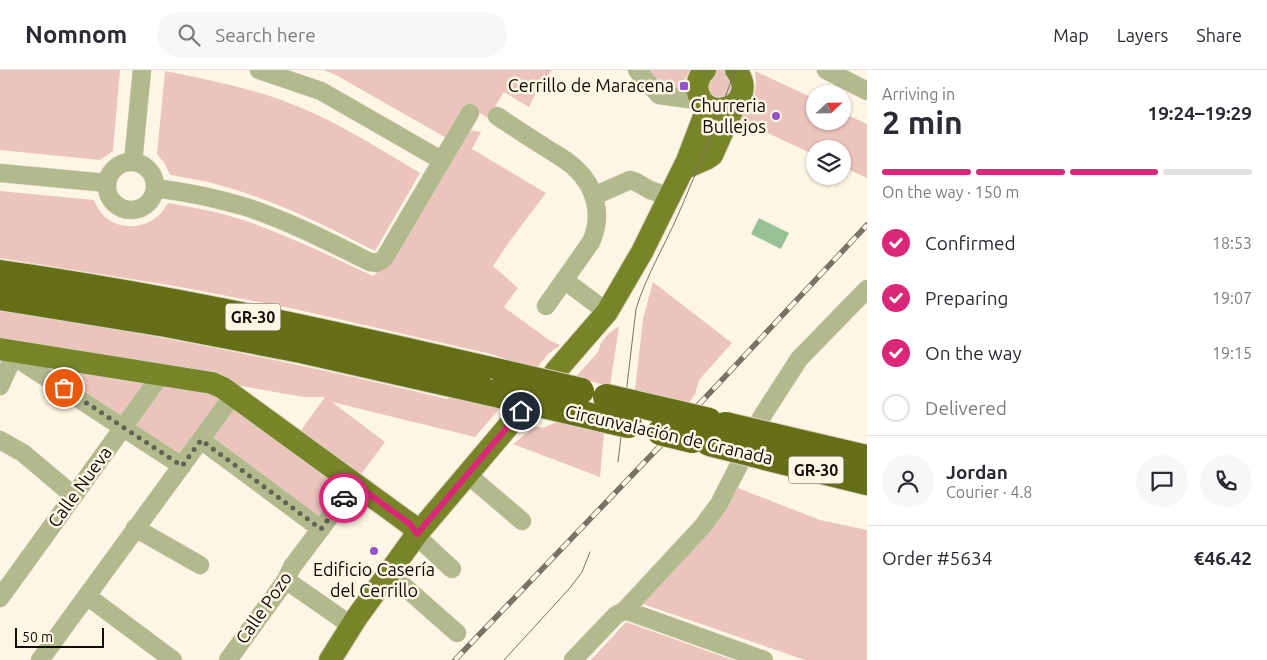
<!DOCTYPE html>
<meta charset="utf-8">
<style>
body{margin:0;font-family:Ubuntu,sans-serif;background:#f7f7f7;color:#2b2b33;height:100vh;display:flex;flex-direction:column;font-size:19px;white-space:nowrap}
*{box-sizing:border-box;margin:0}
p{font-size:16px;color:#7c7c81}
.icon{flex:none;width:28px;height:28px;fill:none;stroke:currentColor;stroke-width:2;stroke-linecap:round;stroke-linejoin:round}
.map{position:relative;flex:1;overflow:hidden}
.drawer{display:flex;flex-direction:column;background:#fff;width:400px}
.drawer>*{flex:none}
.needle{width:32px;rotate:68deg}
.tools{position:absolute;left:806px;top:15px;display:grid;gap:10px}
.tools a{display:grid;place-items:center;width:45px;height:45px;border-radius:50%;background:#fff;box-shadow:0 1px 4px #0004;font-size:25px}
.scale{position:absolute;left:15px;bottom:12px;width:89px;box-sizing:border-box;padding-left:5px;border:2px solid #100d06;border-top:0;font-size:14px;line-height:18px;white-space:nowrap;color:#100d06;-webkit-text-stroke:4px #fef6e4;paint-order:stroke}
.pin{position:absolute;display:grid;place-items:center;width:42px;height:42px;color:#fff;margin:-21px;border:2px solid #fff;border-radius:50%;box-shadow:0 1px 5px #0007}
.courier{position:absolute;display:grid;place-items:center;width:50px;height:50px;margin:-25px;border:4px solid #db2777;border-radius:50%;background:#fff;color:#222;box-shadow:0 1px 6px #0007}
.overview em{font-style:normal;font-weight:700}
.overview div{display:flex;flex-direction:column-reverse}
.overview{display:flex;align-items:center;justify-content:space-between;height:85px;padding:0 15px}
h1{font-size:32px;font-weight:700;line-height:38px}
.bar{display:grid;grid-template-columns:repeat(4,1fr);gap:8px 5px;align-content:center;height:60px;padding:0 15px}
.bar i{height:6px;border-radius:4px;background:#e1e1e2}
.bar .active{background:#db2777}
.bar p{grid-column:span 4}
.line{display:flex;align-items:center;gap:12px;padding:0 15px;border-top:1px solid #e1e1e2}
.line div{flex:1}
.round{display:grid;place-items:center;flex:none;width:52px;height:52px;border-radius:26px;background:#f7f7f7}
ol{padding:0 15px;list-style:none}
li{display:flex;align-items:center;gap:15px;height:55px}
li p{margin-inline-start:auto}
li .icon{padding:5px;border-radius:50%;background:#db2777;color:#fff;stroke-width:4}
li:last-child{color:#7c7c81}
li i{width:28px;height:28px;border:2px solid #e1e1e2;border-radius:50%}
header{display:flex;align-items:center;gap:30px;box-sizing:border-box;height:70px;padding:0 25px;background:#fff;border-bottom:1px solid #e1e1e2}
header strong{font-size:24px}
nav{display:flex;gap:28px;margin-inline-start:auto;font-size:18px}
.search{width:350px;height:45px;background:#f7f7f7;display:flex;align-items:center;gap:12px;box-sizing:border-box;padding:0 18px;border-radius:28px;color:#7c7c81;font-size:19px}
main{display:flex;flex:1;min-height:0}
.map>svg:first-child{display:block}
.green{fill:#ebc4bc}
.water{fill:#96c095}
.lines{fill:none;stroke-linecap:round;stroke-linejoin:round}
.minor-casing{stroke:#d8d1c0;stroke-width:19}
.major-casing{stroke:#d8d1c0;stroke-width:24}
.highway-casing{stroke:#d8d1c0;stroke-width:28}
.minor{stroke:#b1b98d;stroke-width:18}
.major{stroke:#788428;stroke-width:22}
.highway{stroke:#656f17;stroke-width:26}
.tram{stroke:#787267;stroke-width:1}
.rail-casing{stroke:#787267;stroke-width:5.5}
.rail{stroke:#fef6e4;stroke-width:4;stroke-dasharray:11;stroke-linecap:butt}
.highway-bridge-casing{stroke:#d8d1c0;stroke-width:28;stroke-linecap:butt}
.highway-bridge{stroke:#656f17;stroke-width:26}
.done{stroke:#635f54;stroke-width:5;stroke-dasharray:0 9}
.route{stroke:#db2777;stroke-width:6}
.poi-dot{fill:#9553c8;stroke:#fef6e4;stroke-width:2}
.labels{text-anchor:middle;stroke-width:5;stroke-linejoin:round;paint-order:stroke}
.shield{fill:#fef6e4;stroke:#575349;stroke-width:1}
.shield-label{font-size:16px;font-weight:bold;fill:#100d06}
.poi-label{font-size:18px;fill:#100d06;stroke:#fef6e4;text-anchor:end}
.street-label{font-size:18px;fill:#100d06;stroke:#fef6e4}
</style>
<header>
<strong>Nomnom</strong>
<div class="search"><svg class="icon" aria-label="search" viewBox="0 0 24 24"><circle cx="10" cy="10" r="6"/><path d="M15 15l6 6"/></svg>Search here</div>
<nav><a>Map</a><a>Layers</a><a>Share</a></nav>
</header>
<main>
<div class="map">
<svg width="867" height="590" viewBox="0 0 867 590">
<rect width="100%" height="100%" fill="#fef6e4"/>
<path class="green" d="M0 0H120L113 81 100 90 0 80Z
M323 0H552L537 21 529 37 504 22 488 48 470 37 448 69 334 4Z
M643 0H690L679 20 662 21Z
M717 0H726L735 11 727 27C718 28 712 28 708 19L713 2Z
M165 1C215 11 267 21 313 43 350 60 385 82 420 103L375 181C325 155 274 130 219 115 203 110 186 108 170 105L165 94 157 84Z
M755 1 815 29V51H842L843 43 867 54V108L843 97 842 79H815V85L737 49C754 32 758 25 755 1Z
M468 60 481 62 472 79 546 123 509 172 493 196 518 218 504 237 549 270 560 275 548 284 536 299 491 284 290 238 175 216 0 188V121L94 130C96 135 99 140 102 144 116 160 144 160 159 145 163 142 165 137 168 133 198 138 229 144 257 155 297 170 335 188 373 206L383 198Z
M653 212 732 273 699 310 695 324 688 334 635 320 643 249Z
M0 241C150 263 299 293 447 329L453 326 500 338 475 367 332 332 385 372 359 407 299 363 325 327H303L0 273Z
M619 256 610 316 575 308 598 282 601 273 608 264Z
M34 294 147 313 120 350Z
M163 316 215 323 222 328 179 389 132 358Z
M234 337 343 419 318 453 208 372Z
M559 351 604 363 600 407 513 374 535 356 543 358Z
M738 418 820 450 867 460V590H805L643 534 712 459Z
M626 552 733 590H591Z"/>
<path class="water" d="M759 148 789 163 781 179 751 164Z"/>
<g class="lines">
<defs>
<path id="minor" d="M259 0 321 21 441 90
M637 0 659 25 688 29 701 28
M826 0 867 21
M497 46C512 56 527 66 543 76 553 83 566 89 575 98 596 117 603 146 591 172L546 236
M133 92 142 0
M107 116a24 24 0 1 1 48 0a24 24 0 1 1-48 0Z
M0 103 107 113
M155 118C186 122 216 128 246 137 289 151 329 172 370 192L377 193 384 189 470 43
M594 126 630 110 636 112 650 120 670 127
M564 210 607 242
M13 286 182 396
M0 316 16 281
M761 348 799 289 867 219
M0 370 23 383 74 426
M201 370 321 459
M468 405 522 451
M135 458 200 495
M417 464 424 473 452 499
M389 503 457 563
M286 510 352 556
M87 526 173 590
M0 528 161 305
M625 540 764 590
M40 590 234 324
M228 590 286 510 292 497 355 413
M573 590 616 545 625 540 703 456 719 434 739 395"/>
<path id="major" d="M705 0C699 6 696 14 698 22 707 56 761 34 736 0
M683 99 706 89 712 85 735 34
M0 279 212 313 223 318 410 454 417 464
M555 302 607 242 642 182 687 91 708 36
M330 590 357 547 417 464 521 341"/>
<path id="highway" d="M0 203C170 227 337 264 504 303
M0 227 166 254 301 280 487 322
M632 333 671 342
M569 341 603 349
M772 366 867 388
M765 387 867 412"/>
</defs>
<use href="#minor" class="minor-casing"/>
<use href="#major" class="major-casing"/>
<use href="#highway" class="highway-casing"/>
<use href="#minor" class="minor"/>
<use href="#major" class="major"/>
<use href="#highway" class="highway"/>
<path class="tram" d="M618 392 636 239C646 206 664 177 678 145 699 97 718 49 735 0
M504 590 569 519 582 502 590 482"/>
<defs>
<path id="rail" d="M455 590 660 376 867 155"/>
</defs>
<use href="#rail" class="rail-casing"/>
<use href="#rail" class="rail"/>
<defs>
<path id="highway-bridge" d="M504 303 581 321
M487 322 569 341
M606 327 632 333
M671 342 709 351
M603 349 629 355
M725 355 772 366
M660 362 693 370
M709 373 765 387"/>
</defs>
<use href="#highway-bridge" class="highway-bridge-casing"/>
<use href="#highway-bridge" class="highway-bridge"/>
</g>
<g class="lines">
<path class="done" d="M64 318 182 396 201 370 321 459 344 428"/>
<path class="route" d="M344 428 354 413 410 454 417 464 521 341"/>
</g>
<g class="poi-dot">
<rect x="679" y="11" width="10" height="10" rx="2.5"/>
<circle cx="776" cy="46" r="5"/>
<circle cx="374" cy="481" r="5"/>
</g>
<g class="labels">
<g class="shield">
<rect x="225.5" y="233.5" width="55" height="27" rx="4"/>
<rect x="788.5" y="386.5" width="55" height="27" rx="4"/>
</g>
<g class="shield-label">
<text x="253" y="253">GR-30</text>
<text x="816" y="406">GR-30</text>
</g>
<g class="poi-label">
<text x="674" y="22">Cerrillo de Maracena</text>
<text x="766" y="42">Churreria<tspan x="766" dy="21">Bullejos</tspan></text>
<text x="374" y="506" text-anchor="middle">Edificio Casería<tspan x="374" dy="21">del Cerrillo</tspan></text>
</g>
<g class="street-label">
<text transform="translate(669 365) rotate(13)" y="6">Circunvalación de Granada</text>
<text transform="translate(80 417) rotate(-54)" y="6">Calle Nueva</text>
<text transform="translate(264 538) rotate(-55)" y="6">Calle Pozo</text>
</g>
</g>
</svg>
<div class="tools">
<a><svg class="needle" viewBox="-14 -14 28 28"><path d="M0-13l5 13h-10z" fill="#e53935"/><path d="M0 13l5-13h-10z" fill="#7c7c81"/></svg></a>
<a><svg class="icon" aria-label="layers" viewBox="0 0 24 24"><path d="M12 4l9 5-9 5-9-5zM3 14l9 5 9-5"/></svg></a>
</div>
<div class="scale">50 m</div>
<div class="pin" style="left:64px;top:318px;background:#ea580c"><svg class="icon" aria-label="bag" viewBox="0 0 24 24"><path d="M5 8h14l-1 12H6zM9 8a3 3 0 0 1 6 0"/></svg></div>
<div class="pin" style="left:521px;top:341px;background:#1f2937"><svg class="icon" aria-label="home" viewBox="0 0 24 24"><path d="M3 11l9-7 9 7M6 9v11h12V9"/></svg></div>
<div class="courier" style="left:344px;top:428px"><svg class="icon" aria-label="car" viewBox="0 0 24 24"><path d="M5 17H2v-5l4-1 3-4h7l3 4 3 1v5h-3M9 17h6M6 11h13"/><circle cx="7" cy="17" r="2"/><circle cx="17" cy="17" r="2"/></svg></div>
</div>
<section class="drawer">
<div class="overview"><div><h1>2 min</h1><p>Arriving in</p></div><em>19:24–19:29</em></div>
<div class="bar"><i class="active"></i><i class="active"></i><i class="active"></i><i></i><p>On the way · 150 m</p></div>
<ol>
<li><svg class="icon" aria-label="check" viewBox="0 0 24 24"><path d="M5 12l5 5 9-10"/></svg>Confirmed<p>18:53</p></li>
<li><svg class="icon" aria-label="check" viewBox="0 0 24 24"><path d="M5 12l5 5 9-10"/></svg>Preparing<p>19:07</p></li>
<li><svg class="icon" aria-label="check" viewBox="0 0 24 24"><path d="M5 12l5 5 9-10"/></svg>On the way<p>19:15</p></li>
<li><i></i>Delivered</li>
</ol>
<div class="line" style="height:90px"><a class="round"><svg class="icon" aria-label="person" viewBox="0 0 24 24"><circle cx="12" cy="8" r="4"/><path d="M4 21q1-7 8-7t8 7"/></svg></a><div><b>Jordan</b><p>Courier · 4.8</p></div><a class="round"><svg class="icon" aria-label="chat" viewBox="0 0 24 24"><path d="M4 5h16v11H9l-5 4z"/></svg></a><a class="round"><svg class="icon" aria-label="phone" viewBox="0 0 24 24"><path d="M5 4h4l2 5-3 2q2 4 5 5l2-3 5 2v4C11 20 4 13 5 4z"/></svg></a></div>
<div class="line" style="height:65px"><div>Order #5634</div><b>€46.42</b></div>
</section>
</main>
